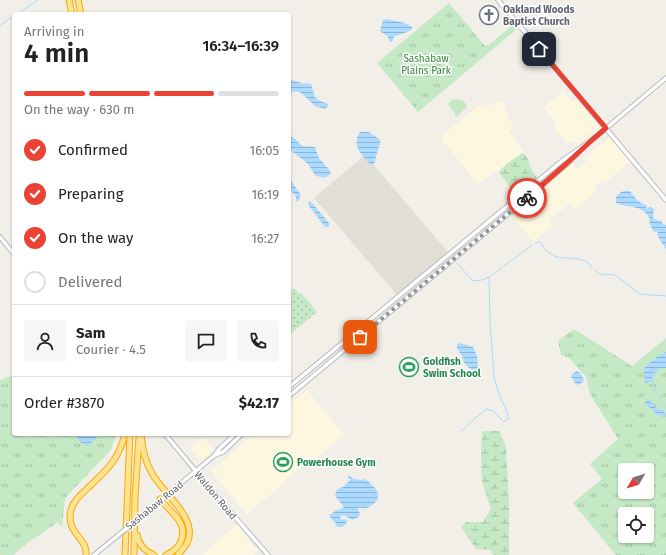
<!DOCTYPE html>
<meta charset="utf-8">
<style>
body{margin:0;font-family:"Fira Sans",sans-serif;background:#f6f6f6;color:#222;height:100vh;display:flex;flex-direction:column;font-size:15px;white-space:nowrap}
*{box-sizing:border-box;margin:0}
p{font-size:13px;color:#767676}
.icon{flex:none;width:22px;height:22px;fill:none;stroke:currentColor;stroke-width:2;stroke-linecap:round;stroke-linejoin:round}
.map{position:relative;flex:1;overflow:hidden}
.panel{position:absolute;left:12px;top:12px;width:279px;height:424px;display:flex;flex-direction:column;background:#fff;border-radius:4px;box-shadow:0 1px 3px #0004}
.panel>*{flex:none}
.needle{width:26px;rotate:232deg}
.tools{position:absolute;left:618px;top:463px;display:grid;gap:8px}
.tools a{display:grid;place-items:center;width:36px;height:36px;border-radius:4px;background:#fff;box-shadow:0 1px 3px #0004;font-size:20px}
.pin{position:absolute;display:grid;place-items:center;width:34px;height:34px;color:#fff;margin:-17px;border-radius:8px;box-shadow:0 2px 6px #0006}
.courier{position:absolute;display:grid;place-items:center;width:40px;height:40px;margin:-20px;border:3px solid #ea4335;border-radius:50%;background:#fff;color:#222;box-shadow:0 1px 5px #0007}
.summary em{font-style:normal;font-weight:600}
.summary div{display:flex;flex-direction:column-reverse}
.summary{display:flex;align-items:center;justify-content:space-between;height:68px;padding:0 12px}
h1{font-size:26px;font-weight:600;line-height:30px}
.bar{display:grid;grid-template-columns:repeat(4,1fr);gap:6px 4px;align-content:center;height:48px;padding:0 12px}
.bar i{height:5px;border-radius:3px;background:#e0e0e0}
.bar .selected{background:#ea4335}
.bar p{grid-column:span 4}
.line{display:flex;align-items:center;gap:10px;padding:0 12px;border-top:1px solid #e0e0e0}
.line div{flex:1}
.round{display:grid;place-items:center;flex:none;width:42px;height:42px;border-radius:4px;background:#f6f6f6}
ol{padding:0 12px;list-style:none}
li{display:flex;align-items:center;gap:12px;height:44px}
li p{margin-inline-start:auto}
li .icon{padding:4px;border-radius:50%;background:#ea4335;color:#fff;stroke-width:4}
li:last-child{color:#767676}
li i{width:22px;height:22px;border:2px solid #e0e0e0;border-radius:50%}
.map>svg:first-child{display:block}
.commercial{fill:#fef7e0}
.education{fill:#e1ded6}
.grass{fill:url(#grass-tufts);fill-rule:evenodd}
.wetland{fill:url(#wetland-marsh)}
.garden{fill:url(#garden-dots)}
.pitch{fill:#c5e8c5}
.water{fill:url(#water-rules)}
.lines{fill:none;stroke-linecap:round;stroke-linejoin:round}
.stream{stroke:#aadaff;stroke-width:1}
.secondary-casing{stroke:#b6babf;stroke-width:5.5}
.highway-casing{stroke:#f9ab00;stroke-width:7}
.secondary{stroke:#fff;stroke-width:3.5}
.highway{stroke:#fde293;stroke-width:5}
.secondary-bridge-casing{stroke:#b6babf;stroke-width:5.5;stroke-linecap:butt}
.secondary-bridge{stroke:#fff;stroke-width:3.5}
.done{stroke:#929495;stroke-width:4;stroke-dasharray:0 7.2}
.route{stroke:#ea4335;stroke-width:5}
.labels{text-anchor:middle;stroke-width:3;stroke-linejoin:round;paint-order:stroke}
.worship-label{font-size:10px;font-weight:bold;fill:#5b616d;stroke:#fff;text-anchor:start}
.park-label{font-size:10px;fill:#348238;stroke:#fff}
.leisure-label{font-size:10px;font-weight:bold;fill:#27864d;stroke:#fff;text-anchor:start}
.street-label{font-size:10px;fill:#5f6368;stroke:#fff}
</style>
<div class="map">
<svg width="666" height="555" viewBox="0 0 666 555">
<defs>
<pattern id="grass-tufts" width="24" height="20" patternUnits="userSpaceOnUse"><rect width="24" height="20" fill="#c5e8c5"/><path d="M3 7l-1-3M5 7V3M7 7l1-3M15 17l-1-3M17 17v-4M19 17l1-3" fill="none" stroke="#a3c0a4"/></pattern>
<pattern id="wetland-marsh" width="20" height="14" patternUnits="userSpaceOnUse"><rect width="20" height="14" fill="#c5e8c5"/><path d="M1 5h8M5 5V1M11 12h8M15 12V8" fill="none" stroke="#a3c0a4"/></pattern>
<pattern id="garden-dots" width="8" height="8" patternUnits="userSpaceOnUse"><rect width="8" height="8" fill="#c5e8c5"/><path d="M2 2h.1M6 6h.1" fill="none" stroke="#a3c0a4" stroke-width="1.8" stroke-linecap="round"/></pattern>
<pattern id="water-rules" width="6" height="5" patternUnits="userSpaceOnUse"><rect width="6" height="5" fill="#aadaff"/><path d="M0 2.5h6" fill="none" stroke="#8eb4d2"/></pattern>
</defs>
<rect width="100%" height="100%" fill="#f1efe8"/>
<path class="commercial" d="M563 91 572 102 575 99 599 126 598 129 583 141 579 143 574 142 567 144 555 129 554 126 556 123 543 108Z
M503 101 513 128 509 132 523 150V152L497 172 495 171 478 184 442 140V136L479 105H482L486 108 495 102Z
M609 137 630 162 605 182 604 180 594 188 596 191 575 209 570 203 549 221 553 225 533 242 512 216 533 199 532 197 572 162 578 169 587 161 584 157Z
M307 390 344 435 309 464 299 468 269 496 247 514 211 471 254 434H289V405Z
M203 437 213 449V450L202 460H200L192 452 191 447Z
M237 524 257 551 252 555H202Z"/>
<path class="education" d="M365 155 448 252 397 295 314 198Z"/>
<path class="grass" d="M449 3 486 47 515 23 518 28 418 112 377 63Z
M574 329 632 366 666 338V555H616L573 503 602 479 590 464 618 439 590 394 586 377 569 358 561 355 558 341ZM625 470H647V492H625ZM625 514H647V536H625Z
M14 375V434H117L110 451 65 498 62 527 58 522 30 541 13 555H0V380Z"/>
<path class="wetland" d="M522 153C529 156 528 162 531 168 533 171 535 175 537 178L517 195 499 173C503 164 515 159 522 153Z
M482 431H499L506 447 509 504V555H493L491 550 476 549 461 527 466 522H483L491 509 482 482 481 457Z"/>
<path class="garden" d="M293 288H294L299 293 302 294 317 312 289 335V304L292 301 290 295Z"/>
<path class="pitch" d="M404 57C410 56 413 61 416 65L407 71 403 69 400 66 401 60Z
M418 70H420L422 71V73L428 81C421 87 415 88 412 78L418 73Z
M457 99C462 100 465 101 467 107L456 117 455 115V113L448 104 452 100Z"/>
<path class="water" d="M387 19C395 21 406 22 412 27V29L410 31 395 36 393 38V40L392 42H390L388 37 380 31 383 20Z
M289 79 301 83 311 84C313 88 313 93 315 97 318 101 325 102 329 105L325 109 318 107H316C314 105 301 92 299 92 296 91 292 92 289 93Z
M360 132H369L380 140V143L374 164C373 164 372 165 371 164 367 163 357 149 357 145 356 140 357 136 360 132Z
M289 136 294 138 302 146 315 147 319 158 331 172C329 179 320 178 315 175L308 164 289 149Z
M289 178 301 195 298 201H296V197L289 188Z
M624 191H630C633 196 639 203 646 205L647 209 650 207 654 209V211L653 214V218L656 220 661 221 663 224 666 225V249L659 239V237L657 235 658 233 657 231 654 232C651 228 649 222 649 217 639 203 629 209 616 203V197L621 192Z
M310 202 313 204 329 223V226L328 227H325L309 206 308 203Z
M459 343 473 347 477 356 478 369 476 371C470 370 463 364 463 358L457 348V344Z
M666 352V368C656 368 653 372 652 381L645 383 644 381 645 376 643 369 659 355Z
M577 371C581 373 583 377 584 381L578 385 575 383 571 377 572 374Z
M646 399 649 400 656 408 663 410 666 415 661 417C656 415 655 412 652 409 649 407 647 406 645 403Z
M76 434H100L91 443 87 446C81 443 78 441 76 434Z
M348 475 354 479 361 480 365 479C373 485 383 493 375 503 373 504 370 507 367 508 364 509 361 507 358 508L360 515 357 518 352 520 344 515 341 516 340 518 342 520 345 519 347 520 346 524 342 527H337L335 522 332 520 329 515 334 512 335 510H338L344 507 335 496 337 489 343 487 350 480 348 477Z"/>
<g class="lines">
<path class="stream" d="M17 14 38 0
M0 25 14 16
M535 243C542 241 541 243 544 248 547 252 551 254 554 256 564 260 580 256 588 263 590 264 591 266 592 268
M457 263 472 280C484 283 492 275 502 268
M504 266 532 245
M595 270C602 278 606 273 615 275L640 294 666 296
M657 371 653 377V384L654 389 666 409
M461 431 486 409 493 411 504 422 508 419 507 411 500 397 494 377 490 322 489 277"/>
<defs>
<path id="secondary" d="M498 0 666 200
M0 237 14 254
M289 387 540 179 563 160 592 140 666 78
M289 396 545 183 566 165 584 147
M165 434 220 500 268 555
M215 455 219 449 235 434
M144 514 215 455 223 452 242 434
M94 555 116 537"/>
<path id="highway" d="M69 0 72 14
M78 0 81 14
M141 434C142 449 145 462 153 475 164 494 199 519 187 543 185 547 181 551 178 555
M160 499 178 519C188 533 181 549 166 555
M137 535C139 545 144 551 154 555
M86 555C88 538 65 533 71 510 74 499 84 492 92 484 109 468 119 458 125 434
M125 555 130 434
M134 555 135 497 139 438"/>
</defs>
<use href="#secondary" class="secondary-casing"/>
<use href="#highway" class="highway-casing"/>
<use href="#secondary" class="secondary"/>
<use href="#highway" class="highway"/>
<defs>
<path id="secondary-bridge" d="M116 537 144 514"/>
</defs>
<use href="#secondary-bridge" class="secondary-bridge-casing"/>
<use href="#secondary-bridge" class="secondary-bridge"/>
</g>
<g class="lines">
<path class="done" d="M360 337 527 198"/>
<path class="route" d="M527 198 566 164 592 140 606 128 539 49"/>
</g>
<defs>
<symbol id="church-ring" viewBox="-11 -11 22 22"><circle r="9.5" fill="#fff" stroke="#6b7280" stroke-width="1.5"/><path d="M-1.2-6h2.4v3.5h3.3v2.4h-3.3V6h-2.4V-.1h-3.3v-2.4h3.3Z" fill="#6b7280"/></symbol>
<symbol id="stadium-ring" viewBox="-11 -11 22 22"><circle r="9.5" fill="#fff" stroke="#2e9e5b" stroke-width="1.5"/><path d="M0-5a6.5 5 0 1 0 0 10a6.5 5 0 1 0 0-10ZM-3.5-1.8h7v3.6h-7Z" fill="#2e9e5b"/></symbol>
</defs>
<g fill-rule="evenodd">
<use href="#church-ring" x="478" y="4" width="22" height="22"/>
<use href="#stadium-ring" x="398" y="356" width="22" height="22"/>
<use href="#stadium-ring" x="272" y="451" width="22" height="22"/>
</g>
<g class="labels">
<g class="worship-label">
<text x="503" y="13">Oakland Woods<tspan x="503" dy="12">Baptist Church</tspan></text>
</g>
<g class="park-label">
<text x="426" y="62">Sashabaw<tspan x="426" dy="12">Plains Park</tspan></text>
</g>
<g class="leisure-label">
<text x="423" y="365">Goldfish<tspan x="423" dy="12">Swim School</tspan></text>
<text x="297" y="466">Powerhouse Gym</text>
</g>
<g class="street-label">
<text transform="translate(216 495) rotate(50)" y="4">Waldon Road</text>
<text transform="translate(154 505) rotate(-39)" y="4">Sashabaw Road</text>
</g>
</g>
</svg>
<div class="tools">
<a><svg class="needle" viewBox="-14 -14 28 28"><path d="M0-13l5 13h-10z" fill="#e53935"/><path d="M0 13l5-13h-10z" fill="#767676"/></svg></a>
<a><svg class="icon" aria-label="locate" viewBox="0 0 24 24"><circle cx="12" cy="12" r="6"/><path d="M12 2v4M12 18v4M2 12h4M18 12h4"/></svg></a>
</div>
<div class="pin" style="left:360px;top:337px;background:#ea580c"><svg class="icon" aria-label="bag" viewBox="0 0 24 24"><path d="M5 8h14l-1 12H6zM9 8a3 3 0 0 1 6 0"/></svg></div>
<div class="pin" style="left:539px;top:49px;background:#1f2937"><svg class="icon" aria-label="home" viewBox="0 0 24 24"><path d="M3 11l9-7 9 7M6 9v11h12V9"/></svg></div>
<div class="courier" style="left:527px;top:198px"><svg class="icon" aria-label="bike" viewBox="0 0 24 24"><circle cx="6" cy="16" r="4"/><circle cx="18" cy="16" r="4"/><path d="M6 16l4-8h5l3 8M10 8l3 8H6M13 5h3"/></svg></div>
<section class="panel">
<div class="summary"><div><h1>4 min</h1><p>Arriving in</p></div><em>16:34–16:39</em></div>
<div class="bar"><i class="selected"></i><i class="selected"></i><i class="selected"></i><i></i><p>On the way · 630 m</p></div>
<ol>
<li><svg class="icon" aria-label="check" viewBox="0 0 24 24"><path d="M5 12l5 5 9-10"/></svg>Confirmed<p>16:05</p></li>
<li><svg class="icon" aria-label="check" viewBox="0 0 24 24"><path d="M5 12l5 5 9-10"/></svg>Preparing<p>16:19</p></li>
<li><svg class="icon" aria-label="check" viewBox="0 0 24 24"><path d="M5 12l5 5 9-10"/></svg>On the way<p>16:27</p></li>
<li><i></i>Delivered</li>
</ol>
<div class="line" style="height:72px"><a class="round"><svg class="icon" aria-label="person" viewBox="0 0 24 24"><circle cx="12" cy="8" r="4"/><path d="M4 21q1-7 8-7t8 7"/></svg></a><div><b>Sam</b><p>Courier · 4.5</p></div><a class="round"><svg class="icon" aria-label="chat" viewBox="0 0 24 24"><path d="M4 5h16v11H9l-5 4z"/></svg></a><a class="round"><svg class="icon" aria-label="phone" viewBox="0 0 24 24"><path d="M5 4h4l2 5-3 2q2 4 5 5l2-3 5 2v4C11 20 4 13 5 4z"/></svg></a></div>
<div class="line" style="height:52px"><div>Order #3870</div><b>$42.17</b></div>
</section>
</div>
